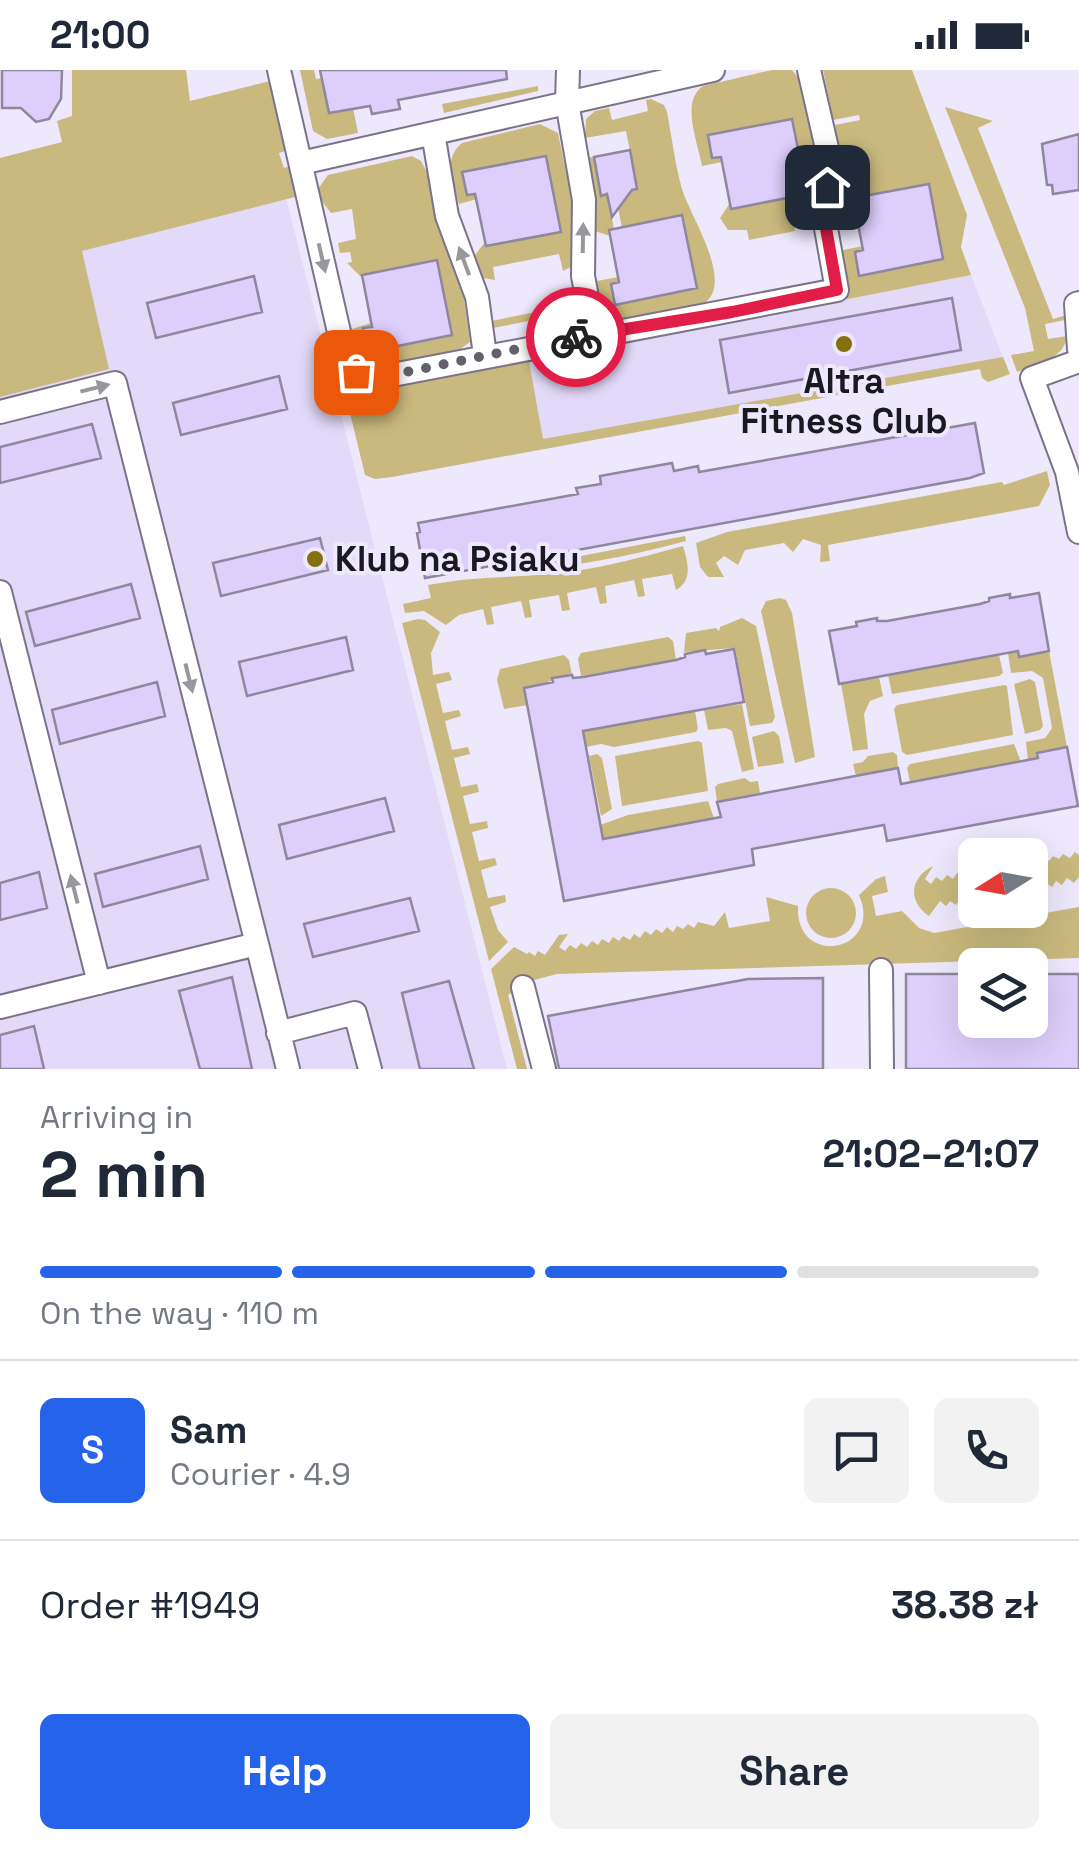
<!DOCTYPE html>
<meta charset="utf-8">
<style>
body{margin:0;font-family:"Space Grotesk",sans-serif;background:#f2f2f3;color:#1f2937;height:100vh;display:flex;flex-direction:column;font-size:38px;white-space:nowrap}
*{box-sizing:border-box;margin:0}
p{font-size:32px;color:#747a83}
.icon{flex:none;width:55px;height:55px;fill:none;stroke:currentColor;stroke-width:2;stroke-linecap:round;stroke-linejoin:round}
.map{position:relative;height:999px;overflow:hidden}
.drawer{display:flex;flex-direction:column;background:#fff;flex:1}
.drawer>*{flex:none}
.needle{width:65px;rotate:259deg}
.controls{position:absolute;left:958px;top:768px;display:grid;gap:20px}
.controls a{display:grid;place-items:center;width:90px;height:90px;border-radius:15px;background:#fff;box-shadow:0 10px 40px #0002;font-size:50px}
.pin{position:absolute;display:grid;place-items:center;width:85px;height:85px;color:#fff;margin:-42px;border-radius:20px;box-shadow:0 5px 15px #0006}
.courier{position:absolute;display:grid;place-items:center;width:100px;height:100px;margin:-50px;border:8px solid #e11d48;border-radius:50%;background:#fff;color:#222;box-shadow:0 2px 12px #0007}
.summary em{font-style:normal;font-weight:800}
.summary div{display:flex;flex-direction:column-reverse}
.summary{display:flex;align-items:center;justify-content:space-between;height:170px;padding:0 40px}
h1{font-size:65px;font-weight:800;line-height:75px}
.bar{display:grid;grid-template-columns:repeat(4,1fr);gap:15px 10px;align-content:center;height:120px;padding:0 40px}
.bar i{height:12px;border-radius:8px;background:#e0e1e3}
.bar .on{background:#2563eb}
.bar p{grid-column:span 4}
.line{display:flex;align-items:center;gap:25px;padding:0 40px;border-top:2px solid #e0e1e3}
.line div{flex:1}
.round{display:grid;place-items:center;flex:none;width:105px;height:105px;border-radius:15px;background:#f2f2f3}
.primary-button{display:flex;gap:20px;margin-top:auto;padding:20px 40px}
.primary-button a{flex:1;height:115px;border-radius:15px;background:#2563eb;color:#fff;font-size:40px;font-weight:800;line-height:115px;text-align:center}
.primary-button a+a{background:#f2f2f3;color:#1f2937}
.status{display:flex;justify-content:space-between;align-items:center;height:70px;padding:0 50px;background:#fff;direction:ltr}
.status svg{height:28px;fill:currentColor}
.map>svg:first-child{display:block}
.built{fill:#e3d9f9}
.green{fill:#cab97e}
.building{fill:#ddcefb;stroke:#8e879e;stroke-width:2.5}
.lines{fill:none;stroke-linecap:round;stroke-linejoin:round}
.minor-casing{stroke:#7b7389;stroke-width:26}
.minor{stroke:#fff;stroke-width:22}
.oneway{fill:#98979b}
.done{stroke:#64616d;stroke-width:10;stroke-dasharray:0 18}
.route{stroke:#e11d48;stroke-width:12}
.poi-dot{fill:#856f0e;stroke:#eee8fc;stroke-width:4}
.labels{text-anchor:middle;stroke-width:8;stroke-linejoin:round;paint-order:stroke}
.poi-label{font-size:35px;font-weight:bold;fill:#1a1820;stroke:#eee8fc}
</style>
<div class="status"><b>21:00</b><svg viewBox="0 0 49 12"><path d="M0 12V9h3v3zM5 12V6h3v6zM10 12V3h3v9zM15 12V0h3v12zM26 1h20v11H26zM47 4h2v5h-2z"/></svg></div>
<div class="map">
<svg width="1079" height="999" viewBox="0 0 1079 999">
<rect width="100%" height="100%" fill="#eee8fc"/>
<path class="built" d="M286 128 507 999H0V327L108 299 81 181Z
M971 205 1003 287 543 372 529 290Z"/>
<path class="green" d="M72 0H186L190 31 270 11 288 80 279 83 284 98 291 96 299 126 82 181 109 299 0 327V88L62 72 57 51 72 46Z
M300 0H314L316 9 322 8 329 43 353 38 358 63 327 69 313 61Z
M772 0H792L800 10 817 89 814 143 793 149 795 161 749 170 747 160H728L720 148 730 133 732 139 807 124 792 49 708 65 712 88 721 87 722 92 702 96C698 73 680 31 703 16Z
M823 0H912L967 145 961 177 971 205 529 291 543 369 1003 287 1010 304 988 312 982 308 980 299 392 407 375 409 365 405 343 314 356 321 361 313 846 225 838 181 863 176V180L855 183 860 205 943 189 929 114 854 128V134L839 128 840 88 835 55 860 50 859 45 833 50Z
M538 16V21L444 43 442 34Z
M651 29 664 35 667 42C672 68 675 94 682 119 690 146 736 214 703 234L605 252 597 211 618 207 619 212 611 215 616 235 697 218 682 146 622 158 617 132 629 120 637 118 626 61 585 68 586 49 595 41 609 38 612 50 648 41 646 30Z
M945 37 993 51 978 58 1053 249 1070 244 1065 250 1045 254 1048 269 1067 266C1064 290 1036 294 1017 302L1011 285 1034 281 1025 238Z
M540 54 558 63 566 102H572L576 130 573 196 563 201 559 184 493 197 495 210 483 208 475 185 485 172 486 176 561 161 546 87 462 103 467 125 476 124 477 129 459 134C454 112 442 89 462 73Z
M412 86 421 91 428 104 436 149 463 223 470 272 456 282 370 296 359 287 352 259 371 253 372 257 363 259 368 281 452 265 437 190 362 204 363 209 347 193 352 192 350 182 340 183 338 173 356 169 352 139 331 143 320 129 318 119 328 105Z
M594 87 601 125 607 124 614 159 610 166 595 161 596 128 588 88Z
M571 218H575L584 240 493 258 496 278 486 252 566 236 563 220Z
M1047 401 1050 415 1039 436 828 475 830 491 820 492 821 475 803 469 793 482 784 473 745 480 738 495 724 486 716 493 724 507H708L700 497 696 473 727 462 1002 412 1004 415Z
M685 466 686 471C623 488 563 499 497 502Z
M683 476C688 492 693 511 676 520L672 504 642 509 645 526 638 527 634 510 605 516 607 533 600 534 596 517 567 523 570 540 562 541 559 525 529 530 532 547 525 548 521 531 491 537 494 554 487 555 483 539 459 545 446 555 424 541 405 543 403 534 431 528 428 515C473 506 516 508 561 503 602 498 643 487 683 476Z
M780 528 786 530 792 543 815 687 795 693 761 541 766 531Z
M742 548 756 556 775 647 772 653 750 656 735 578 684 582 686 563 716 558 719 561 720 557Z
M418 549 425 550 440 562 431 583 433 605 449 602 452 610 436 614 443 643 459 640 461 646 445 651 452 680 468 677 470 684 454 688 461 717 477 714 479 722 463 726 470 754 487 751 488 758 472 762 479 791 495 788 497 795 481 800 488 828 505 825 506 832 490 837 498 860 508 872 489 891 402 553Z
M668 567 673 571 676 590 581 606 578 589 581 583Z
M1018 581 1020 587 1049 581 1067 677 1038 683V689L1028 691 1026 672 1045 668 1052 658 1043 608 1032 601 1011 603 1008 583Z
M564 585 569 590 572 605 525 618 528 635 504 639 497 610 500 599Z
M999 585 1003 603 999 606 892 624 888 605Z
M879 607 883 626 870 631 864 644 868 679 853 681 841 614Z
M1030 609 1035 612 1043 656 1040 660 1025 664 1014 614Z
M1004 615 1007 616 1013 665 907 685 902 682 894 639 897 635Z
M742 634 754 699 742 702 732 661 726 658 708 660 704 640Z
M695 641 698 659 696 662 614 677 601 674 586 677 583 661Z
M774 661 779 666 784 693 758 697 752 667Z
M698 671 702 673 708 721 622 736 615 686Z
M1014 674 1021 692 910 712 907 698 910 694Z
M893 682 897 685 898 698 856 706 853 694 863 692 868 686Z
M597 684 602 688 612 739 601 746 589 686Z
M745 708 750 712 758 711 760 723 717 732 715 717 718 714Z
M708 731 714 748 602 769 600 755 628 745Z
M1075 782 1079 785V807L1074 813 1067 808 1062 815 1056 811 1052 817 1046 813 1041 819 1035 815 1030 820 1032 789 1038 793 1043 787 1049 791 1053 786 1059 789 1063 784 1070 788Z
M933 796 925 809 931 814 936 807 942 811 947 805 953 809 957 803 963 807 968 801 975 804V829L971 827 967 833 960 829 956 835 950 831 946 836 940 831 929 846C908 832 909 808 933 796Z
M885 806 888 822 872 826 876 846 902 841 919 858 934 863 1079 837V888L557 904 530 911 508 925 527 999H517L491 899 514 877 527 884 529 882 535 886 538 881 545 885 559 865 568 864 559 877 565 881 570 875 576 879 581 873 587 877 592 871 598 875 602 869 609 873 613 867 619 871 623 866 630 870 634 864 640 868 645 861 651 865 656 859 662 863 667 857 673 862 677 856 683 859 688 854 694 858 698 852 714 856 725 842 729 858 770 851 766 827 798 836C795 899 884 882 859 825L876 809Z
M806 843a25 25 0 1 1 50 0a25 25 0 1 1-50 0Z"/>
<path class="building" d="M2 0H62L61 29 49 49 36 52 21 38H2Z
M320 0H506L507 9 398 30 400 39 372 44 370 36 329 43Z
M792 49 807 124 731 139 721 87 712 88 708 65Z
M1079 64V120L1053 124 1052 115H1047L1042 74Z
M630 80 637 119 632 120 612 147 607 124 601 126 594 87Z
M546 86 561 162 486 176 475 124 467 125 462 102Z
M929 114 943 189 859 206 855 182 863 180 853 128Z
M682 145 697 218 615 235 611 214 619 212 609 160Z
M437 190 452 265 368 282 363 258 372 257 362 205Z
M254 206 262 242 156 268 147 233Z
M952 228 961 280 729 323 720 270Z
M279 306 287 339 181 365 173 333Z
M975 353 984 403 970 408 425 508 417 463 420 462 418 453 578 424 576 418 601 414 600 406 672 393 674 401 698 396 699 402Z
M92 354 101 388 0 413V377Z
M320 468 328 500 221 526 213 493Z
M131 514 140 548 35 576 26 542Z
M1039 523 1049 581 1019 587 1018 581 839 614 829 561 857 556 856 552 877 548V551H887L980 534 989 531V528L1010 524V528Z
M346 567 353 600 247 626 239 592Z
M734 579 744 632 583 661 603 769 721 747 717 732 898 698 901 714 1038 688 1037 683 1067 677 1078 736 887 771 884 755 752 779 754 795 564 831 524 618 553 612 552 608 572 605 573 608 583 607 676 590 685 587V584L705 580 706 584Z
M157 612 165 646 60 674 52 640Z
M385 728 394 761 287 789 279 755Z
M200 776 208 809 103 837 95 804Z
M39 802 47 838 0 850V813Z
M410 828 419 861 313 887 304 854Z
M906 904H975V950H1030V904H1079V999H906Z
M232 907 252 999H200L179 921Z
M823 908V999H559L548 946 748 909Z
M449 911 474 999H420L402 923Z
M34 956 44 999H0V965Z"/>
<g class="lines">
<defs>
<path id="minor" d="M279 0 342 275C350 297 357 307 382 307L837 220 824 147 829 87 809 0
M568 0 567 32 584 130 583 206 594 264
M433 63 447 146 477 227 485 285
M301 93 713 0
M1079 233 1076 234 1079 279
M1079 291 1032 308 1067 402 1079 462
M0 342 115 313 257 874
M0 522 99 913
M881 900 882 999
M523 917 544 999
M0 937 257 874 288 999
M278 963 355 943 370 999"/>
</defs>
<use href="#minor" class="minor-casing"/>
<use href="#minor" class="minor"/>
</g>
<defs><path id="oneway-solid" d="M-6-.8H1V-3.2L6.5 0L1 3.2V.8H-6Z" transform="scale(2.5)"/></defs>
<g class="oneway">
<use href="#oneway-solid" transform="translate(583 168) rotate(-89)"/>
<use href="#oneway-solid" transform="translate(322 188) rotate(77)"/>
<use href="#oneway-solid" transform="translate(464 191) rotate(-110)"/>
<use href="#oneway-solid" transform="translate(95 318) rotate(-14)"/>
<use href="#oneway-solid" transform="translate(189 608) rotate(76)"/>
<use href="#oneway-solid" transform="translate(74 819) rotate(-104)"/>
</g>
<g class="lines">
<path class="done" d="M356 302 367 307H382L576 267"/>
<path class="route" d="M576 267 732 242 837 220 824 147 827 117"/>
</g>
<g class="poi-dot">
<circle cx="844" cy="274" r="10"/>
<circle cx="315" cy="489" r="10"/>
</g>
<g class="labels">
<g class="poi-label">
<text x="844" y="323">Altra<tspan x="844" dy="40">Fitness Club</tspan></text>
<text x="335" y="501" text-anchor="start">Klub na Psiaku</text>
</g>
</g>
</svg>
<div class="controls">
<a><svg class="needle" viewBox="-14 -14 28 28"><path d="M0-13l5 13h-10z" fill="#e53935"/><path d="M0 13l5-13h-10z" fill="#747a83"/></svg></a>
<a><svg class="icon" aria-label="layers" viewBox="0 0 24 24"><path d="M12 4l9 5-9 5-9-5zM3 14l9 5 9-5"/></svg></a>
</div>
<div class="pin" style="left:356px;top:302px;background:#ea580c"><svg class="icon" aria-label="bag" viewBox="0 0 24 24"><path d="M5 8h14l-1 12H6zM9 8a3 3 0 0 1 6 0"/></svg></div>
<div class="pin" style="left:827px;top:117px;background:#1f2937"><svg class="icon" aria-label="home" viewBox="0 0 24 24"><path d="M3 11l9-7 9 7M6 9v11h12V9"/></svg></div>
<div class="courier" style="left:576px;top:267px"><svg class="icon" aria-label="bike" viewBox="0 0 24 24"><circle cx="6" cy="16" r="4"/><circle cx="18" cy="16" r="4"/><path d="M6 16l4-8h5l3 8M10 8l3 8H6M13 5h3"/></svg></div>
</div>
<section class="drawer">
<div class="summary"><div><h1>2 min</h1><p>Arriving in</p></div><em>21:02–21:07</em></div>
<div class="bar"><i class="on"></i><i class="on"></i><i class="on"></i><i></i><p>On the way · 110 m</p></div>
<div class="line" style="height:180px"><b class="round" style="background:#2563eb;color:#fff">S</b><div><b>Sam</b><p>Courier · 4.9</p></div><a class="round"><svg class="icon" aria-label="chat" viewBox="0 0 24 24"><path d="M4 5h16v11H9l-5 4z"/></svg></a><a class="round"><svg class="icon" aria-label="phone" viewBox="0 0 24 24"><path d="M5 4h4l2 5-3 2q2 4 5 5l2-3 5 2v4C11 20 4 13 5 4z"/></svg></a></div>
<div class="line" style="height:130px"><div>Order #1949</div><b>38.38 zł</b></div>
<div class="primary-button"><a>Help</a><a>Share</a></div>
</section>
